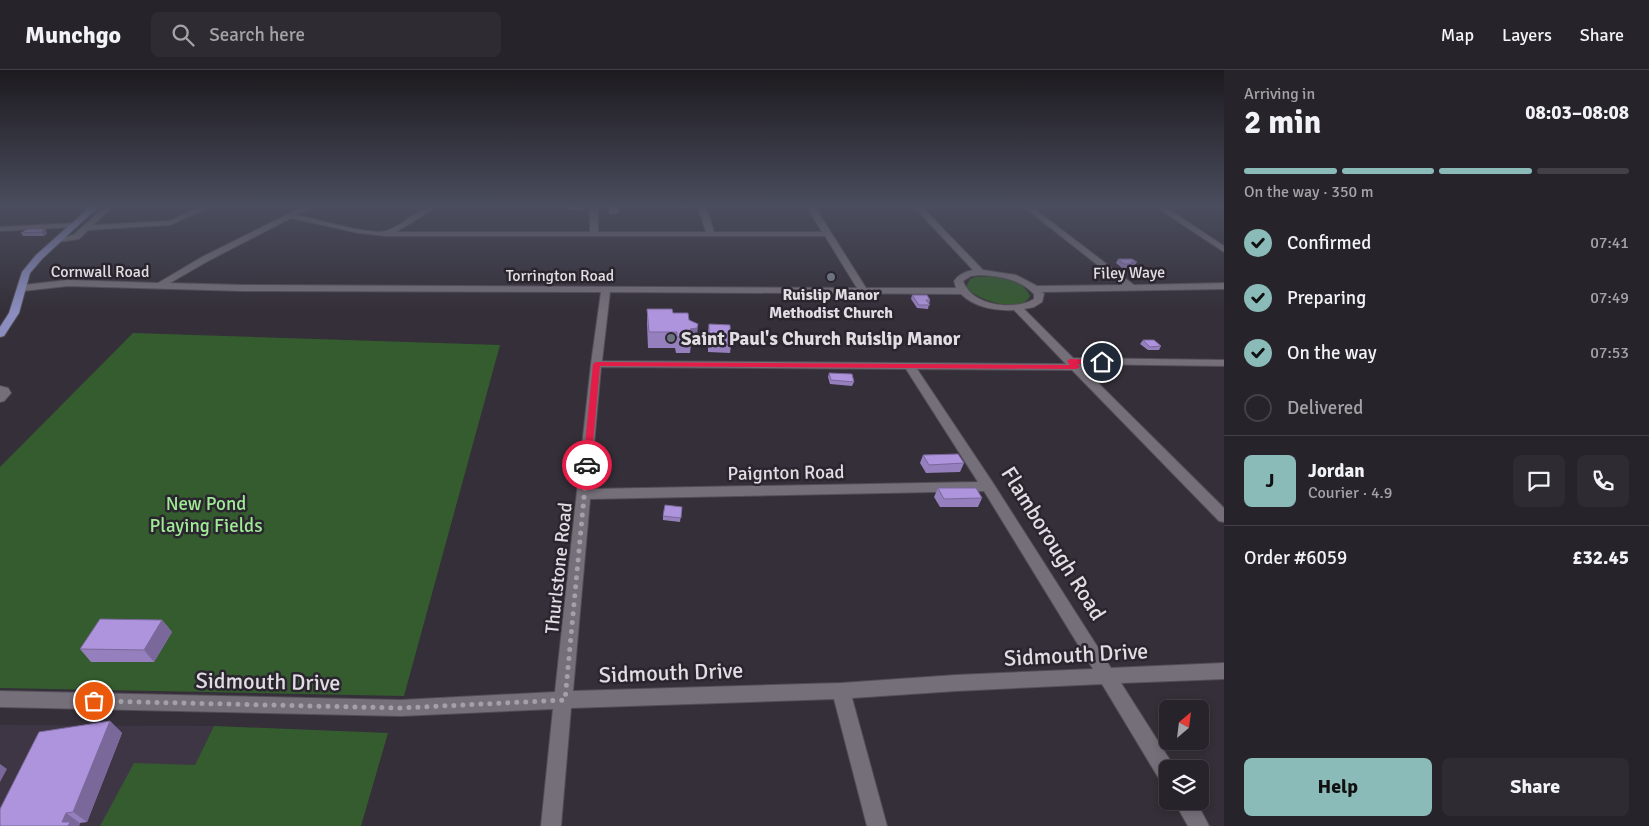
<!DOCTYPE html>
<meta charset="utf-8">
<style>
body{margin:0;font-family:Signika,sans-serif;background:#2f2b32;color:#f1f3f6;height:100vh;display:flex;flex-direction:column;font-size:19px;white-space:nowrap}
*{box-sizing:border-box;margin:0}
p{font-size:16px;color:#a4a4a8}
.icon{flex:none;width:28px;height:28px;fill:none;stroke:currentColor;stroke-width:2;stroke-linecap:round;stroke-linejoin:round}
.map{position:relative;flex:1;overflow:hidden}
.panel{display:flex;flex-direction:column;background:#27232a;width:425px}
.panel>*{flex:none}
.needle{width:32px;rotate:28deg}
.buttons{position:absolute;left:1159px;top:630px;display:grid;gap:10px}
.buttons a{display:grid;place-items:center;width:50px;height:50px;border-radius:8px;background:#27232a;box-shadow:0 2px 8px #0003,0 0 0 1px #434047;font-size:25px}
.pin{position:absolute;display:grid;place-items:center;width:42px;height:42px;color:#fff;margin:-21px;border:2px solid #fff;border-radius:50%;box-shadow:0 1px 5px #0007}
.courier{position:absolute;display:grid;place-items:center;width:50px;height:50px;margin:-25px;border:4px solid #e11d48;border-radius:50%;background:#fff;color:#222;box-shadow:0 1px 6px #0007}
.headline em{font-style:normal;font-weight:700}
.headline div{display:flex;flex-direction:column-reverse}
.headline{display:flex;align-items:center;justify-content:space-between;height:85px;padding:0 20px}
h1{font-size:32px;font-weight:700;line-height:38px}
.bar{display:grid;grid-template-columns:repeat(4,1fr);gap:8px 5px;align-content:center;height:60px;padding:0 20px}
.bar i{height:6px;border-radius:4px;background:#434047}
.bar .current{background:#8bbbb9}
.bar p{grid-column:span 4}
.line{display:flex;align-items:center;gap:12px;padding:0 20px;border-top:1px solid #434047}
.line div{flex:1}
.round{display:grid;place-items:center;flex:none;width:52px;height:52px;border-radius:8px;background:#2f2b32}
ol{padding:0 20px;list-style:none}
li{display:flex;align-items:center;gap:15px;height:55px}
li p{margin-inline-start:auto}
li .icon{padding:5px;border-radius:50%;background:#8bbbb9;color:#111;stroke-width:4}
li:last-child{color:#a4a4a8}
li i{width:28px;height:28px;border:2px solid #434047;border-radius:50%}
.primary-button{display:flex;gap:10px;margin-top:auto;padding:10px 20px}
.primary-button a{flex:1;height:58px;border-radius:8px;background:#8bbbb9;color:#111;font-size:20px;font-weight:700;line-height:58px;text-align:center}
.primary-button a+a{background:#2f2b32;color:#f1f3f6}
header{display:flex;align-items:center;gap:30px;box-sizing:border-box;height:70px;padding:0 25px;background:#27232a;border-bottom:1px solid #434047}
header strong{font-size:24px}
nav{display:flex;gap:28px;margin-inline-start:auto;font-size:18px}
.search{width:350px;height:45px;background:#2f2b32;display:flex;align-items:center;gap:12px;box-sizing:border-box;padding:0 18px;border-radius:8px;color:#a4a4a8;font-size:19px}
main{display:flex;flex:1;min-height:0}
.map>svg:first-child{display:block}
.built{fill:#3e3645}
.green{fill:#355c2f}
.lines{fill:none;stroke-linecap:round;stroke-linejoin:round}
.minor-casing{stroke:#534e56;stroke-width:2}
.major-casing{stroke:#534e56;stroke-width:2}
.minor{fill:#756f79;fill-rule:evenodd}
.major{fill:#8b8dbf;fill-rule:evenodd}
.wall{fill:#967fbd}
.shaded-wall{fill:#7a689a}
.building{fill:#ae94dc;stroke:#7a689a}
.route{fill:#e11d48}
.done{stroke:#a4a0a7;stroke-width:5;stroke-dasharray:0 9}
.worship-dot{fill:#6b7280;stroke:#2a252e;stroke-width:2}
.labels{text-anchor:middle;stroke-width:5;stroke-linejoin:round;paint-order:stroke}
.far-street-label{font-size:16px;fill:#e0dde3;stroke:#2a252e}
.far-poi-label{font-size:16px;font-weight:bold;fill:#e0dde3;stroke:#2a252e}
.poi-label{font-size:19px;font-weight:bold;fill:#e0dde3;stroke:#2a252e;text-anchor:start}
.street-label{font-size:19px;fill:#e0dde3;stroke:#2a252e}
.park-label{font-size:19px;fill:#9fea95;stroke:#2a252e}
.near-street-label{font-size:22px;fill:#e0dde3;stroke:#2a252e}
</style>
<header>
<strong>Munchgo</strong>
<div class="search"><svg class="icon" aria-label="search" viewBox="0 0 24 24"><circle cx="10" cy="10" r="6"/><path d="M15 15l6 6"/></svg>Search here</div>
<nav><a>Map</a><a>Layers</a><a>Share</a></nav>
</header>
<main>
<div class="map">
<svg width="1224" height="756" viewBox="0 0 1224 756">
<rect width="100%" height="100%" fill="#342f38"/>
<path class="built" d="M0 655 214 656 166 756H0Z"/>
<path class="green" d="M975 207C993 205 1022 207 1030 226 1021 245 976 230 966 217L970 209Z
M133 263 500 275 404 626 0 618V397Z
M214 656 388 663 361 756H100L134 693 195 695Z"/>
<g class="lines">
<defs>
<path id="minor" d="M105 137H113L93 155 169 151 200 137H210L170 155 88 160 79 169 58 172 54 170 73 165Z
M302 137H311L297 145C315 149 370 165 385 161 403 157 416 137 437 137L396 162H590V137H598V162H706L698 137H706L714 162H822L807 137H815L866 218H956L954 211C959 204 965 202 973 200L914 137H922L983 200 1016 205 1037 216 1123 215 1024 137H1032L1134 215 1224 213V219L1042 222 1044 224 1042 232 1034 237 1024 239 1073 288 1224 290V296L1079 294 1224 438V452L1219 451 1072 300 917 299 993 413 1111 598 1224 593V609L1121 613 1175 698 1168 699V714L1161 712 1102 614 956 621 852 628 887 756H867L834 629 571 638 561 756H541L553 639 401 646 0 637V621L401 630 555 622 591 294 601 222 243 221 68 216 23 221 18 218 23 215 68 210 158 213 202 187ZM291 148 358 163 386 166H825L857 218 243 215 170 213 208 191ZM980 205C1000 206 1020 209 1034 224V229C1014 241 972 236 963 211L971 206ZM610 222 961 224C974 237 995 241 1014 240L1066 294 602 291ZM601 297 906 299 978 412 590 419ZM984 421 1093 599 956 605 841 613 573 621 590 429Z
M1156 137H1165L1224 176V182Z
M74 153H77V157L0 161V157Z
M0 316 8 318 11 323 4 331 0 332Z
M1174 731H1196L1209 756H1188Z"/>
<path id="major" d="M90 137H98L42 189 30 203 19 243 4 266 0 267V257L9 243 22 202 36 185Z"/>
</defs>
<use href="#minor" class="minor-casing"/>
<use href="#major" class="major-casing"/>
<use href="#minor" class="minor"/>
<use href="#major" class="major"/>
</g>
<path class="wall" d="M568 137H581V140H568Z
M609 137H619L618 138 619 143 609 144Z
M675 137H690V138H676Z
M1121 137H1135L1134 139 1123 138Z
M45 159 47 163 44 166H23L21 163Z
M1118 189 1137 192 1135 195H1133L1132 198H1122L1116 193Z
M912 225 930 230 928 239 917 238 911 229Z
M647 239 689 250 697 269 695 273 691 274 690 283H676L675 278H648L647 254Z
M709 254 731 275 730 283 708 282V262Z
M1143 270 1161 276 1159 280H1148L1140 274Z
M829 303 854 312 852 316 830 314 828 307Z
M923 385 964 393 960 402 926 403 920 393Z
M938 418 982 428 978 437H940L934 427Z
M682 437 680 452 663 450V446Z
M162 550 172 562 154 592H91L80 579Z
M110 651 122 663 87 752 80 753 79 756H0Z"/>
<path class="shaded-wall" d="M45 159 47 163 44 166 42 162Z
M698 254 697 269 695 273 691 274 692 267 690 259Z
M162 550 172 562 154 592 144 580Z
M110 651 122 663 87 752 73 742Z
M0 694 7 699 0 712Z
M66 743 80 753 79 756H67L62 752Z"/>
<path class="building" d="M609 137H618L619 140H609Z
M27 159H45L42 162 21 163Z
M1118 189H1132L1137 192H1131L1134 194H1124Z
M912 225H927L930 230H926L930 235H919Z
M647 239H672L673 243H688L689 250 698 254 697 258 690 259 692 267H677V262H649Z
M709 254 730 255 731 275 709 274Z
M1143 270H1154L1161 276 1150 277Z
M829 303 852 304 854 312 831 310Z
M958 384 964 393 929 395 923 385Z
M938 418H976L982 428 944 429Z
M665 435 682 437 681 448 663 446Z
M100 549 162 550 144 580 80 579Z
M110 651 73 742 66 743 62 752H70L68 756H0V739L39 662Z"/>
<linearGradient id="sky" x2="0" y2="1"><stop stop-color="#1d1a1f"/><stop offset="0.56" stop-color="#4a4d5e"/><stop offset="1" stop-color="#4a4d5e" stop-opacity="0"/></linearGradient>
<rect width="1224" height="243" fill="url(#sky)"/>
<path class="route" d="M1070 289 1102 290 1105 292 1102 294H1077L1080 297 1076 299 600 296 591 395 587 398 583 395 593 294 596 292 1070 295 1067 291Z"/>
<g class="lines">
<path class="done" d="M94 631 401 638 565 630 587 395"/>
</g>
<g class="worship-dot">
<circle cx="831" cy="207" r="5"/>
<circle cx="671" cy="268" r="5"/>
</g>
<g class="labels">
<g class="far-street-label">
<text x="100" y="207">Cornwall Road</text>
<text transform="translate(1129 202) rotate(-1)" y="6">Filey Waye</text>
<text x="560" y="211">Torrington Road</text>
</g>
<g class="far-poi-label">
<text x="831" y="230">Ruislip Manor<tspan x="831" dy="18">Methodist Church</tspan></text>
</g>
<g class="poi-label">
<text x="681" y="275">Saint Paul's Church Ruislip Manor</text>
</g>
<g class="street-label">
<text transform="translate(786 402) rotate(-1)" y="7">Paignton Road</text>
<text transform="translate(558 498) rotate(-84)" y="7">Thurlstone Road</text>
</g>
<g class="park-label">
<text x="206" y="440">New Pond<tspan x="206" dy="22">Playing Fields</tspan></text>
</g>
<g class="near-street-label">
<text transform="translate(1054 473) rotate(58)" y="8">Flamborough Road</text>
<text transform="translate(1076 584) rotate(-3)" y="8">Sidmouth Drive</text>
<text transform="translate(671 602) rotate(-2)" y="8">Sidmouth Drive</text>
<text transform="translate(268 611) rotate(1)" y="8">Sidmouth Drive</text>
</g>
</g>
</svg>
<div class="buttons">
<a><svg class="needle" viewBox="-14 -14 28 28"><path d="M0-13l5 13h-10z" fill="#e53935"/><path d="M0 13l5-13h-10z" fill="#a4a4a8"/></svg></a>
<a><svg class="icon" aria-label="layers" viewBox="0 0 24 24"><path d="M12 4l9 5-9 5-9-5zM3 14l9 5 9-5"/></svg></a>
</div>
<div class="pin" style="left:94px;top:631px;background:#ea580c"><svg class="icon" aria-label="bag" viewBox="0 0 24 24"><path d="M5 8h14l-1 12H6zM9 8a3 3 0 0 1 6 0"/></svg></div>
<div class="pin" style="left:1102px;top:292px;background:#1f2937"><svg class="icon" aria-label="home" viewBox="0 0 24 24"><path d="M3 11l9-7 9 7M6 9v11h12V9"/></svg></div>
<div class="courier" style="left:587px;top:395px"><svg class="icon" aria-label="car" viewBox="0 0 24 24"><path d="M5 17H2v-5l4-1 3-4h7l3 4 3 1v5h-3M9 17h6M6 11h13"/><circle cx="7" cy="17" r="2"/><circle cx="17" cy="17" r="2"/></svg></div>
</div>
<section class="panel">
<div class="headline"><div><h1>2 min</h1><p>Arriving in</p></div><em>08:03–08:08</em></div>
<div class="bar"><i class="current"></i><i class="current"></i><i class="current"></i><i></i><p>On the way · 350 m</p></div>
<ol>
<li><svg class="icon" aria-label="check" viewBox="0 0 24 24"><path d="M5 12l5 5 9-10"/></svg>Confirmed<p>07:41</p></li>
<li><svg class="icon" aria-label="check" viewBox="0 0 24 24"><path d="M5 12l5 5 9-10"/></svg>Preparing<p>07:49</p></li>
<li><svg class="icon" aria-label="check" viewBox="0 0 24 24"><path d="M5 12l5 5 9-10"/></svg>On the way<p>07:53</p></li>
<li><i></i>Delivered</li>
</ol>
<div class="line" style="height:90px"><b class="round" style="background:#8bbbb9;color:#111">J</b><div><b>Jordan</b><p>Courier · 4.9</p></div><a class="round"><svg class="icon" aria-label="chat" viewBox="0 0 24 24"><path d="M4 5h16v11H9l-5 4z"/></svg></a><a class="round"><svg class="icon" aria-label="phone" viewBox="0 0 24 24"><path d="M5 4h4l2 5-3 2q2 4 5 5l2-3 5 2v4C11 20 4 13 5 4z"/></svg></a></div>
<div class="line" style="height:65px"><div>Order #6059</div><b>£32.45</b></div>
<div class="primary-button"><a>Help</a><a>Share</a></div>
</section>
</main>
